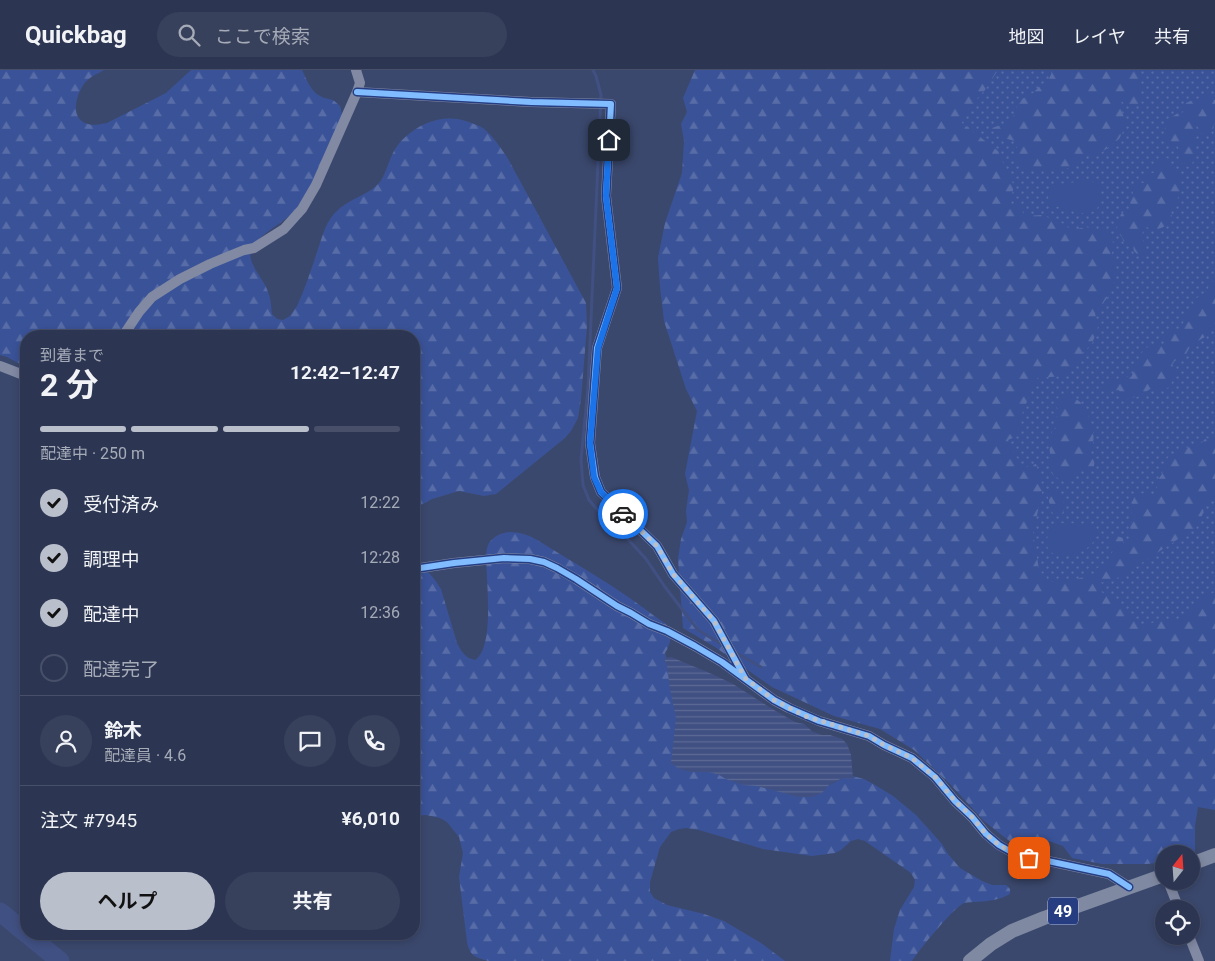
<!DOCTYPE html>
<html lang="ja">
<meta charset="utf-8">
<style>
body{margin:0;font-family:Roboto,"Noto Sans JP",sans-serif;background:#38415c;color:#f1f3f6;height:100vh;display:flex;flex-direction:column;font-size:19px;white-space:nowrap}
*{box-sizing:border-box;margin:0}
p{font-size:16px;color:#a6abb8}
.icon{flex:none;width:28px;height:28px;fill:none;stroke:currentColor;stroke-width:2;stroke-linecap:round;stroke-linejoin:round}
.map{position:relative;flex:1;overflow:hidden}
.panel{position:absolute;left:20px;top:260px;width:400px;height:610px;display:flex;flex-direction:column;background:#2c3652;border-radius:20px;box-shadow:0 2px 8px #0003,0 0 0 1px #485069}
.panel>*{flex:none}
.needle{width:32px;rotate:17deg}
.tools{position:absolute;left:1155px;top:775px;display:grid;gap:10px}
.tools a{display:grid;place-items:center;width:45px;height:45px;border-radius:50%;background:#2c3652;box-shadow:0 2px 8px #0003,0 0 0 1px #485069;font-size:25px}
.pin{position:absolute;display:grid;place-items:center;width:42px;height:42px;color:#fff;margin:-21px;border-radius:10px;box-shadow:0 2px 8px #0006}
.courier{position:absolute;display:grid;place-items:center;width:50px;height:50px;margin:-25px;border:4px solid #1a73e8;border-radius:50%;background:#fff;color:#222;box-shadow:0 1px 6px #0007}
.overview em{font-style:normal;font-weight:700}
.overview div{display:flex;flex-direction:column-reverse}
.overview{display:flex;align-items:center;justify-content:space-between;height:85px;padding:0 20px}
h1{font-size:32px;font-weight:700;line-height:38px}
.bar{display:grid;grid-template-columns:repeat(4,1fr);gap:8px 5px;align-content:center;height:60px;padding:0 20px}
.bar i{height:6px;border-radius:4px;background:#485069}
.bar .on{background:#babfcc}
.bar p{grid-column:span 4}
.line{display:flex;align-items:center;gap:12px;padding:0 20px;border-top:1px solid #485069}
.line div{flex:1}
.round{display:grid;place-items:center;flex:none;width:52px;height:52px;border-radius:26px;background:#38415c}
ol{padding:0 20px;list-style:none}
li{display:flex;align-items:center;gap:15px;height:55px}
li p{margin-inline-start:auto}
li .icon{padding:5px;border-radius:50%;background:#babfcc;color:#111;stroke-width:4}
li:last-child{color:#a6abb8}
li i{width:28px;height:28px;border:2px solid #485069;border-radius:50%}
.primary-button{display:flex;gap:10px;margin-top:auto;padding:10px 20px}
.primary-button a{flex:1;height:58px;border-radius:30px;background:#babfcc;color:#111;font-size:20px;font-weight:700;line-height:58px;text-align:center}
.primary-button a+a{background:#38415c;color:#f1f3f6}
header{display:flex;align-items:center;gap:30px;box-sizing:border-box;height:70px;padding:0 25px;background:#2c3652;border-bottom:1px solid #485069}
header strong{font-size:24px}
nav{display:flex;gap:28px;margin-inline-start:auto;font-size:18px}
.search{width:350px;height:45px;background:#38415c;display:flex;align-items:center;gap:12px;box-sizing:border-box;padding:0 18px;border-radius:28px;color:#a6abb8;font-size:19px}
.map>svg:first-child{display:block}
.green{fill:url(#green-dots)}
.forest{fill:url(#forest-firs)}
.pitch{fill:#3a5398}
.water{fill:url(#water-rules)}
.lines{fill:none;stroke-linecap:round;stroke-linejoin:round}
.stream{stroke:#405082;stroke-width:3}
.river{stroke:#405082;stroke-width:19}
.minor{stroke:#8189a3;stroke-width:10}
.major{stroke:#7f89a1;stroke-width:14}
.cycleway-casing{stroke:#263d82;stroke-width:9}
.cycleway{stroke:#80bcff;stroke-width:6}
.done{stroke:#babfcc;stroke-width:5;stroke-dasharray:0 9}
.route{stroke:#1a73e8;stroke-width:6}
.labels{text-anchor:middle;stroke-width:4.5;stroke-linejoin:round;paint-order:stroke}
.shield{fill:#263d82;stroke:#bec5da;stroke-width:1}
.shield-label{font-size:16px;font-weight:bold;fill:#fff}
</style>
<header>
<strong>Quickbag</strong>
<div class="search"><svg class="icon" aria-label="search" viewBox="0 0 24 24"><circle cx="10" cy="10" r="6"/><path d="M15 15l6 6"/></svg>ここで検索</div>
<nav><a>地図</a><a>レイヤ</a><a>共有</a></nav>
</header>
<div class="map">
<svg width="1215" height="891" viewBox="0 0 1215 891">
<defs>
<pattern id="green-dots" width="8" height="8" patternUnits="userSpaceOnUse" patternTransform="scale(1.25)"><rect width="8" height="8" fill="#3a5398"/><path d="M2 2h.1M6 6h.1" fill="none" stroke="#586da7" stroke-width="1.8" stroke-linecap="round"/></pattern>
<pattern id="forest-firs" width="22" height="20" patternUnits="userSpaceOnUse" patternTransform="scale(1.25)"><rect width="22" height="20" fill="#3a5398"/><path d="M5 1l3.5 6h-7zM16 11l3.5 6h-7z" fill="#586da7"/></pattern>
<pattern id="water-rules" width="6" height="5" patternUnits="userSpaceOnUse" patternTransform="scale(1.25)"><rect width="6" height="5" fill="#405082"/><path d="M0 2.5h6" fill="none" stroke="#5d6a95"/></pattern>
</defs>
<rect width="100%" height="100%" fill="#3b486d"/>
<path class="green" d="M951 0H1215V547L1133 574 1010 524Z"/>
<path class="forest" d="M0 0H104C97 4 89 7 84 14 76 25 69 49 88 54 94 56 101 54 107 53L166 23 191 0H302C307 10 311 23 322 27 332 31 331 27 340 36 341 39 342 43 342 47 340 55 335 64 331 72 321 97 312 122 293 142 282 155 257 164 251 181 247 194 264 209 268 222 271 229 271 236 272 244L277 249 283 250 290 246 297 236C305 219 311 200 317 182 322 168 326 149 339 139 351 128 369 125 380 112 388 100 389 86 398 75 414 55 441 43 466 51 471 53 478 55 483 58 493 66 500 77 507 87L586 233 587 256 581 329 578 348 571 361 565 368 496 424 484 426 459 421 432 429 414 439V266H26V297L7 287 0 285Z
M695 0H998L985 20 966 41 962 53 998 81 1014 116 1010 133 1020 137 1025 146 1042 145 1064 154 1071 160 1086 157 1107 162 1115 176 1111 185 1117 200 1111 223 1095 243 1098 257 1092 274 1082 283 1075 295 1063 306 1037 308 1023 341 1017 366 1008 370 1015 385 1024 398 1036 394 1043 418 1033 463 1039 500 1051 512 1060 509 1066 511 1074 510 1095 503 1097 498 1108 494 1113 480 1110 472 1114 465 1123 468 1124 477 1127 476 1131 467 1130 456 1133 448 1130 438 1135 425 1144 423 1154 426 1157 418 1158 410 1162 404 1163 395 1169 386 1175 385 1184 378 1199 376 1205 369 1215 367V425L1207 430 1199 455 1169 475 1123 505 1107 513 1101 512 1100 521 1118 533 1134 550 1145 556 1164 548 1176 551 1189 544 1206 526 1215 522V740L1198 737 1195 756V782L1191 784H1164V792L1147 794H1102L1072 788 1063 776 1049 771 1044 780 1017 777 984 751 950 714 914 680 880 659 834 646 772 617 715 577 683 558 678 489 681 469 687 452 686 441 689 420 685 404 697 341 686 319 664 251 660 217 658 188 665 153 682 103 684 71 681 54 687 42 683 28Z
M1053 0H1139V7L1141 15 1139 34 1131 39 1120 30V36L1124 47 1125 58 1119 69 1097 86H1084L1071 97 1060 101 1049 99 1039 102 1025 99 1016 92 1015 82 1019 72 996 66 992 58 1001 55H1008L1013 49 1015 40 1022 29 1033 23 1041 15 1049 9Z
M1202 26H1208L1215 30V52L1212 62 1202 64 1196 54 1195 82 1192 95 1186 97 1180 92 1179 79 1177 75 1170 74 1164 67 1165 57 1170 55 1172 47 1178 43 1184 42 1186 33 1193 30 1199 33Z
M1163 86 1169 89 1171 98 1176 99 1180 103 1178 112 1182 120 1178 127 1175 138 1170 140 1173 150C1162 159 1157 162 1144 156L1142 166 1146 178 1142 189 1134 181 1133 176H1125L1122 167 1116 161 1121 144 1128 139 1133 140 1130 133 1133 125 1132 118 1137 112 1143 113 1146 112V105L1150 103H1156V99L1154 95 1157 89Z
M1215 211V254H1213L1210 264 1191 275 1186 284 1172 293 1175 304 1170 317 1158 321 1150 319 1140 326 1122 330 1119 320 1106 322 1104 315 1109 309 1116 311 1121 306 1131 307C1137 297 1138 281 1150 276 1156 274 1161 276 1167 272L1164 262 1171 260 1179 261 1184 251 1183 244 1191 238 1194 230 1207 221 1210 212Z
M1067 324C1071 328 1076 328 1080 332 1083 335 1084 338 1086 342 1095 357 1095 367 1091 383L1095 386 1094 396 1089 405 1085 399V394L1072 407 1064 412 1053 405 1049 393 1050 383 1049 373 1052 362 1055 358V349L1060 343 1056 336 1057 329 1060 326Z
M1050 419 1059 420C1064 429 1065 434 1063 444H1053C1050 437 1049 430 1047 424Z
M509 462C520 462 529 465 539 471 577 495 617 517 653 545 658 549 665 552 668 557 673 566 670 575 665 583L670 599 822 719 848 705 864 709 875 715 893 726 916 745 942 774 948 784 960 798 982 811 992 815H1006L1010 819V824C999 830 989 831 976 832 973 832 968 832 964 833 954 837 919 880 912 891H890L894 859 900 840 914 817 915 810 911 803 865 771 858 769 851 771 841 780 835 783 812 786 763 779 699 760 686 758 679 759 671 762 660 777 650 812V822L654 828 667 835 704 844 724 851 761 873 785 891H488C476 887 470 887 467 872L459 807 463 783 459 767 447 752 440 748 426 745 414 746V492C426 497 434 508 441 519L457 573C461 581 465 588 475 590 492 580 488 526 487 508 487 497 484 483 489 473 494 466 501 463 509 462Z"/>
<path class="pitch" d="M1086 110 1092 111 1100 117 1101 129 1097 139 1088 144 1066 140 1053 135 1049 132 1048 126 1049 119 1052 115 1057 114 1070 113Z
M1063 453 1093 454 1096 457C1104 485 1041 498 1047 469 1049 460 1055 456 1063 453Z"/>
<path class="water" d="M671 587 712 604 733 614 774 640 795 652 804 654 813 662 822 665H830L842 669 847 674 851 685 853 709 842 708 829 715 822 723 812 727H798L757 716 743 715 726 709 719 705 709 702H691L679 699 671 693 676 648 670 619 667 596 664 588Z"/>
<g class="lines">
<path class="stream" d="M593 0 596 6 601 25 588 317 581 390 583 415 589 430 608 452 626 467 646 489 665 517 698 560 723 575
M735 582 761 597"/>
<path class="river" d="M0 842 26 863
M27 864 60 891"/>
<path class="minor" d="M357 22 531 32 611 34 606 126 617 218 597 278 590 373 595 407 601 422 657 476 673 504 714 551 745 608
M123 266 139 242 152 227 180 209 210 194 244 180 254 178 284 159 302 139 316 115 357 22 360 13 356 0
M0 296 26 306
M414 499 454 493 504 488 530 489 544 492 557 498 576 509 617 536 631 543 649 554 667 561 695 576 722 592 774 630 789 638 819 651 869 666 884 675 912 688 935 707 955 731 972 747 986 764 999 775 1015 784 1109 804 1129 817
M1168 811 1179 839
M1189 866 1199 891"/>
<path class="major" d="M1191 794 1215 785
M970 891 991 874 1012 861 1044 848 1164 805"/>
<defs>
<path id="cycleway" d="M357 22 531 32 611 34 606 126 617 218 597 278 590 373 595 407 601 422 657 476 673 504 714 551 745 608
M414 499 454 493 504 488 530 489 544 492 557 498 576 509 617 536 631 543 649 554 667 561 695 576 722 592 774 630 789 638 819 651 869 666 884 675 912 688 935 707 955 731 972 747 986 764 999 775 1015 784 1109 804 1129 817"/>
</defs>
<use href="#cycleway" class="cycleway-casing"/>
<use href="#cycleway" class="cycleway"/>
</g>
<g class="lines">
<path class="done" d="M623 444 657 476 673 504 714 551 745 608 774 630 805 646 869 666 884 675 912 688 935 707 955 731 972 747 986 764 999 775 1015 784 1029 788"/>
<path class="route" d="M609 70 606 126 617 218 598 278 590 373 594 407 601 422 623 444"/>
</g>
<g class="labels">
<rect class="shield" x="1048" y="827.5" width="30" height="27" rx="4"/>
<g class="shield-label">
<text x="1063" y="847">49</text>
</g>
</g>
</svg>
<div class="tools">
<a><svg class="needle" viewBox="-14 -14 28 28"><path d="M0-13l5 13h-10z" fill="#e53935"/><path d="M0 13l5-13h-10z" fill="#a6abb8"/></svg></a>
<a><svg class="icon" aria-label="locate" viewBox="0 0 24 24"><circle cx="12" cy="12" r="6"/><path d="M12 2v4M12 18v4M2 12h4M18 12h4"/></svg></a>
</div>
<div class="pin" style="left:1029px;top:788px;background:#ea580c"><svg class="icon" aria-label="bag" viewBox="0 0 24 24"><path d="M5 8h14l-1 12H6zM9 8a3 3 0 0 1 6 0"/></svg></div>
<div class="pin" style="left:609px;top:70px;background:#1f2937"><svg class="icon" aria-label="home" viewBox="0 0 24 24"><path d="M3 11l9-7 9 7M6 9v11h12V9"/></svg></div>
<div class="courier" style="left:623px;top:444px"><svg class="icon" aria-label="car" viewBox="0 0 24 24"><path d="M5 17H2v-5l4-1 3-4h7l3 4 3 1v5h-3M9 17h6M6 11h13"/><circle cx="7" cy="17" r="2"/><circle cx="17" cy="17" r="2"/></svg></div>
<section class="panel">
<div class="overview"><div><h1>2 分</h1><p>到着まで</p></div><em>12:42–12:47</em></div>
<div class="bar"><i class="on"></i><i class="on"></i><i class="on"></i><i></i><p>配達中 · 250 m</p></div>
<ol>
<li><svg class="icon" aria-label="check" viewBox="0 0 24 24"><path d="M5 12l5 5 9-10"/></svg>受付済み<p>12:22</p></li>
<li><svg class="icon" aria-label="check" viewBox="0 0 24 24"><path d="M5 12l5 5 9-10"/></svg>調理中<p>12:28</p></li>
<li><svg class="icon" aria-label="check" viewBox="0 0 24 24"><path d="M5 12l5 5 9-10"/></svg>配達中<p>12:36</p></li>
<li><i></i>配達完了</li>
</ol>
<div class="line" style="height:90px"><a class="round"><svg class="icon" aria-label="person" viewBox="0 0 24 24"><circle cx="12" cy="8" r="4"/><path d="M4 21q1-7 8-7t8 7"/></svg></a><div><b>鈴木</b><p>配達員 · 4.6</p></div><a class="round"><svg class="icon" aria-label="chat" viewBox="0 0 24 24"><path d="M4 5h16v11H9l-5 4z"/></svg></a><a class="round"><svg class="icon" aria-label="phone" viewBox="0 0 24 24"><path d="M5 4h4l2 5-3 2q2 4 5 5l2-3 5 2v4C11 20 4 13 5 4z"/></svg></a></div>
<div class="line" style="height:65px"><div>注文 #7945</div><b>¥6,010</b></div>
<div class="primary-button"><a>ヘルプ</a><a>共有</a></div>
</section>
</div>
